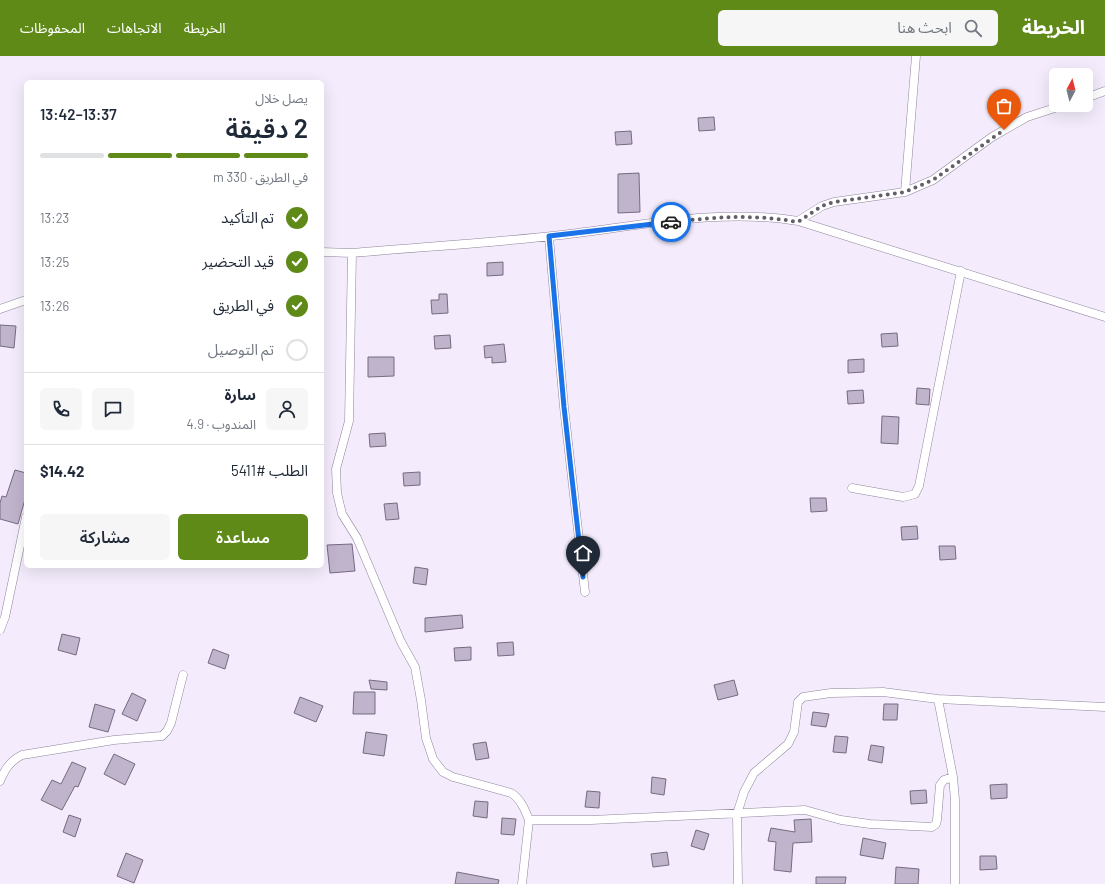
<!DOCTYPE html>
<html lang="ar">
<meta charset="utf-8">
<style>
body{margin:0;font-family:Barlow,"Noto Sans Arabic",sans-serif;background:#f6f6f7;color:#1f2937;direction:rtl;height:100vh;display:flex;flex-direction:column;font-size:15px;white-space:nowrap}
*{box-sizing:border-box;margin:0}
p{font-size:13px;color:#747a83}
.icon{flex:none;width:22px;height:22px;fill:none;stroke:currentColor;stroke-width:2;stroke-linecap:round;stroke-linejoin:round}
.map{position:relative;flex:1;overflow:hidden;direction:ltr}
.side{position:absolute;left:24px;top:24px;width:300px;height:488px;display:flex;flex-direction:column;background:#fff;border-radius:6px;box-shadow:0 4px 16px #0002;direction:rtl}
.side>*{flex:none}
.needle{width:26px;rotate:7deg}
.tools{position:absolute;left:1049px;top:12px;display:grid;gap:8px}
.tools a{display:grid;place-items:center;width:44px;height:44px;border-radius:6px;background:#fff;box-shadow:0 4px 16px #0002;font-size:20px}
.pin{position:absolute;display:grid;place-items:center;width:34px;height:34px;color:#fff;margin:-41px -17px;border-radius:50% 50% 50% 0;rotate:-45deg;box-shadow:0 0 4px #0007}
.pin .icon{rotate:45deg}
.courier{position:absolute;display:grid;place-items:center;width:40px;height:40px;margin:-20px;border:3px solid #1a73e8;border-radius:50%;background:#fff;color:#222;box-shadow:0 1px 5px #0007}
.headline em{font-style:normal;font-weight:600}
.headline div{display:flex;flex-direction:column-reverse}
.headline{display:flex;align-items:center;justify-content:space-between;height:68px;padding:0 16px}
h1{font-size:26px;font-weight:600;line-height:30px}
.bar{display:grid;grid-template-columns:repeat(4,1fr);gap:6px 4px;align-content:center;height:48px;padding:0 16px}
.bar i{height:5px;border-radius:3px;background:#e0e1e3}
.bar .active{background:#5f8a18}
.bar p{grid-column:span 4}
.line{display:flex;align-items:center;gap:10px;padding:0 16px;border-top:1px solid #e0e1e3}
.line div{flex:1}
.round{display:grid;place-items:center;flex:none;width:42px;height:42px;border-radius:6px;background:#f6f6f7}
ol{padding:0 16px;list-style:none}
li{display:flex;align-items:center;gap:12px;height:44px}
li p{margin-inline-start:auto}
li .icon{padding:4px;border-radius:50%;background:#5f8a18;color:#fff;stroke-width:4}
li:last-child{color:#747a83}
li i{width:22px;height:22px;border:2px solid #e0e1e3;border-radius:50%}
.cta{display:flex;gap:8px;margin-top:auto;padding:8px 16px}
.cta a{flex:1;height:46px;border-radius:6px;background:#5f8a18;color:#fff;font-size:16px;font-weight:600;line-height:46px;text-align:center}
.cta a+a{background:#f6f6f7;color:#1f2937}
header{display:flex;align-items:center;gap:24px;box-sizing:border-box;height:56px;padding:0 20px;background:#5f8a18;color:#fff}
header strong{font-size:19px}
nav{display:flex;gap:22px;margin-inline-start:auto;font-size:14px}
.search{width:280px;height:36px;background:#f6f6f7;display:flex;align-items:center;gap:10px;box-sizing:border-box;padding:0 14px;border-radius:6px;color:#747a83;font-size:15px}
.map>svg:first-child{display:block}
.building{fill:#c0b4cd;stroke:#766a81}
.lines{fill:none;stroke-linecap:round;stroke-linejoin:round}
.street-casing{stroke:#90849c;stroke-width:9}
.street{stroke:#fff;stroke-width:8}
.done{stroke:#635e69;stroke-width:4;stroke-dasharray:0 7.2}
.route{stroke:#1a73e8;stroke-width:5}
</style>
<header>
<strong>الخريطة</strong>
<div class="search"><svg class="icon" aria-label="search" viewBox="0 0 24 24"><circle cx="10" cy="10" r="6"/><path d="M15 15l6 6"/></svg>ابحث هنا</div>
<nav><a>الخريطة</a><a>الاتجاهات</a><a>المحفوظات</a></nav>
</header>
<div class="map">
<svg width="1105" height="828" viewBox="0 0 1105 828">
<rect width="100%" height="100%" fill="#f4ecfc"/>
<path class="building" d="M714 61 715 74 699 75 698 62Z
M631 75 632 88 616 89 615 76Z
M639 117 640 156 618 157V118Z
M503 206V219L487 220V207Z
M439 238H447L448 257 432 258 431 244H439Z
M0 269 16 270 14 292 0 290Z
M897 277 898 290 882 291 881 278Z
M450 279 451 292 435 293 434 280Z
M504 288 506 306 492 307V301L485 302 484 290Z
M368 301H394V320L368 321Z
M864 303V316L848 317V304Z
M917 332 930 333 929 349 916 348Z
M863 334 864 347 848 348 847 335Z
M882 360 899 361 898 388 881 387Z
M385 377 386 390 370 391 369 378Z
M15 414 26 417V440L18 468 0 463V447L2 440 6 441Z
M420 416V429L404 430 403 417Z
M810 442H826L827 455 811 456Z
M397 447 399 463 386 464 384 448Z
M917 470 918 483 902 484 901 471Z
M352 488 355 515 330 517 327 489Z
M939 490H955L956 503 940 504Z
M415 511 428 513 426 529 413 527Z
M462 559 463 572 425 576V562Z
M62 578 80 582 76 599 58 594Z
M513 586 514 599 498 600 497 587Z
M471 591V604L455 605 454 592Z
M213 593 229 599 225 613 208 607Z
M369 624 387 626V634L371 633Z
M734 624 738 639 718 644 714 629Z
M354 636H375V658H353Z
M132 637 146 644 137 665 122 658Z
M300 641 323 650 316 666 294 657Z
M95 648 115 654 108 676 89 671Z
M884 648H898L897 664H883Z
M813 656 829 658 826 671 811 669Z
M366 676 387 679 384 700 363 697Z
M835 680 848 681 846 697 833 696Z
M486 686 489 702 476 704 473 688Z
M871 689 884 691 882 707 868 704Z
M114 698 135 708 125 729 104 718Z
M72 706 86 712 78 731 75 730 62 754 41 744 52 724 61 728Z
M652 721 666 723 664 739 651 737Z
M1007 728V742L991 743 990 729Z
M926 734 927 747 911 748 910 735Z
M587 735 600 736 599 752 585 751Z
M475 745 488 746 487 762 473 760Z
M69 759 81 763 75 781 63 776Z
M502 762 516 763 514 779 501 778Z
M811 763 812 786 793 787 791 816 774 814 776 786 768 785 771 772 795 776 794 764Z
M696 774 709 778 704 794 691 790Z
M863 782 886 787 883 803 860 799Z
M667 796 669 809 653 811 651 798Z
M126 797 143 804 134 827 117 820Z
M980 800H996L997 813 980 814Z
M896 811 919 813 918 828H895Z
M457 816 499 824 498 828H455Z
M816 821H846L845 828H816Z"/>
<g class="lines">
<defs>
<path id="street" d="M1086 42 1105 35
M905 136 933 124 992 81 1027 61 1064 49
M798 165 822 150 834 146 905 136 916 0
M549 181 564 351 585 536
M322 196 352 197C421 191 491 187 561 179 639 170 721 152 798 165L1105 261
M352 197 349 365 336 413 337 437 342 458 357 482 401 586 415 611 421 644 426 682 433 703 443 716 453 721 511 737C521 743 525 754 529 764L522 828
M0 253 26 244
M852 432 903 441 915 438 919 430 961 215
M0 574 5 561 26 461
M938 643 953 721 955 744V828
M0 725C5 713 10 705 22 699L114 684 162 680 167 675 171 667 183 619
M529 764H591L805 754 841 764 870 768 932 771 936 768 937 764 940 729 944 724 953 721
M738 828 737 758 744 736 754 717 788 688 794 676 798 646 803 641 831 637 883 636 938 643 1105 651"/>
</defs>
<use href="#street" class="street-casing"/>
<use href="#street" class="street"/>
</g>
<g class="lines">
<path class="done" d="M671 166C718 161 752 158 798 166L822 150 834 146 905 136 933 124 1004 74"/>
<path class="route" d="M583 521 564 351 549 180 671 166"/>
</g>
</svg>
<div class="tools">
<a><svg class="needle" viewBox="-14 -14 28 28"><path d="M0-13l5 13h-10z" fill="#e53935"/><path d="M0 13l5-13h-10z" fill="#747a83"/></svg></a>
</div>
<div class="pin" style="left:1004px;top:74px;background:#ea580c"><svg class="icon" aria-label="bag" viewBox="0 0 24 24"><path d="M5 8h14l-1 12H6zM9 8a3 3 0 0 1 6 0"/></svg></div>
<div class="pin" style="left:583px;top:521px;background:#1f2937"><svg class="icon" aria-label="home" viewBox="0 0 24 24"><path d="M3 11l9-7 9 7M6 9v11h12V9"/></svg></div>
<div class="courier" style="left:671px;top:166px"><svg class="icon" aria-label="car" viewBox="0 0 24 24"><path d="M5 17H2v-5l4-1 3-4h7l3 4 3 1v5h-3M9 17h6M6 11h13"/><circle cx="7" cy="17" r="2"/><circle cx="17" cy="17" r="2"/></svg></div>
<section class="side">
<div class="headline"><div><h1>2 دقيقة</h1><p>يصل خلال</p></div><em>13:37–13:42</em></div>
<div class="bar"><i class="active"></i><i class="active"></i><i class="active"></i><i></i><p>في الطريق · 330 m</p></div>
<ol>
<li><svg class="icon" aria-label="check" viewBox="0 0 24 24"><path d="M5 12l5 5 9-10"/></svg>تم التأكيد<p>13:23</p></li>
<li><svg class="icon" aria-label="check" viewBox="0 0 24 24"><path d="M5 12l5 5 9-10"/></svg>قيد التحضير<p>13:25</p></li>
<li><svg class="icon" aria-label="check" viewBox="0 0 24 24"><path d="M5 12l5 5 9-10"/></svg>في الطريق<p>13:26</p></li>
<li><i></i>تم التوصيل</li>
</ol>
<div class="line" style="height:72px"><a class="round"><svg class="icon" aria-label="person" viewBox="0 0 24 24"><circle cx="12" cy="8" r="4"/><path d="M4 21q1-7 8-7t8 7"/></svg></a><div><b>سارة</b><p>المندوب · 4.9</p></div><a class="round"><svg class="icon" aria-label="chat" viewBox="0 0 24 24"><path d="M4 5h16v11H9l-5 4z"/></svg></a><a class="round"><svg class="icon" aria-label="phone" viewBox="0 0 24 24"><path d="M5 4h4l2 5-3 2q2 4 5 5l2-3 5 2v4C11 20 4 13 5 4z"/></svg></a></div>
<div class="line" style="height:52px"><div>الطلب #5411</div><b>$14.42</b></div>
<div class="cta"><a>مساعدة</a><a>مشاركة</a></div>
</section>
</div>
